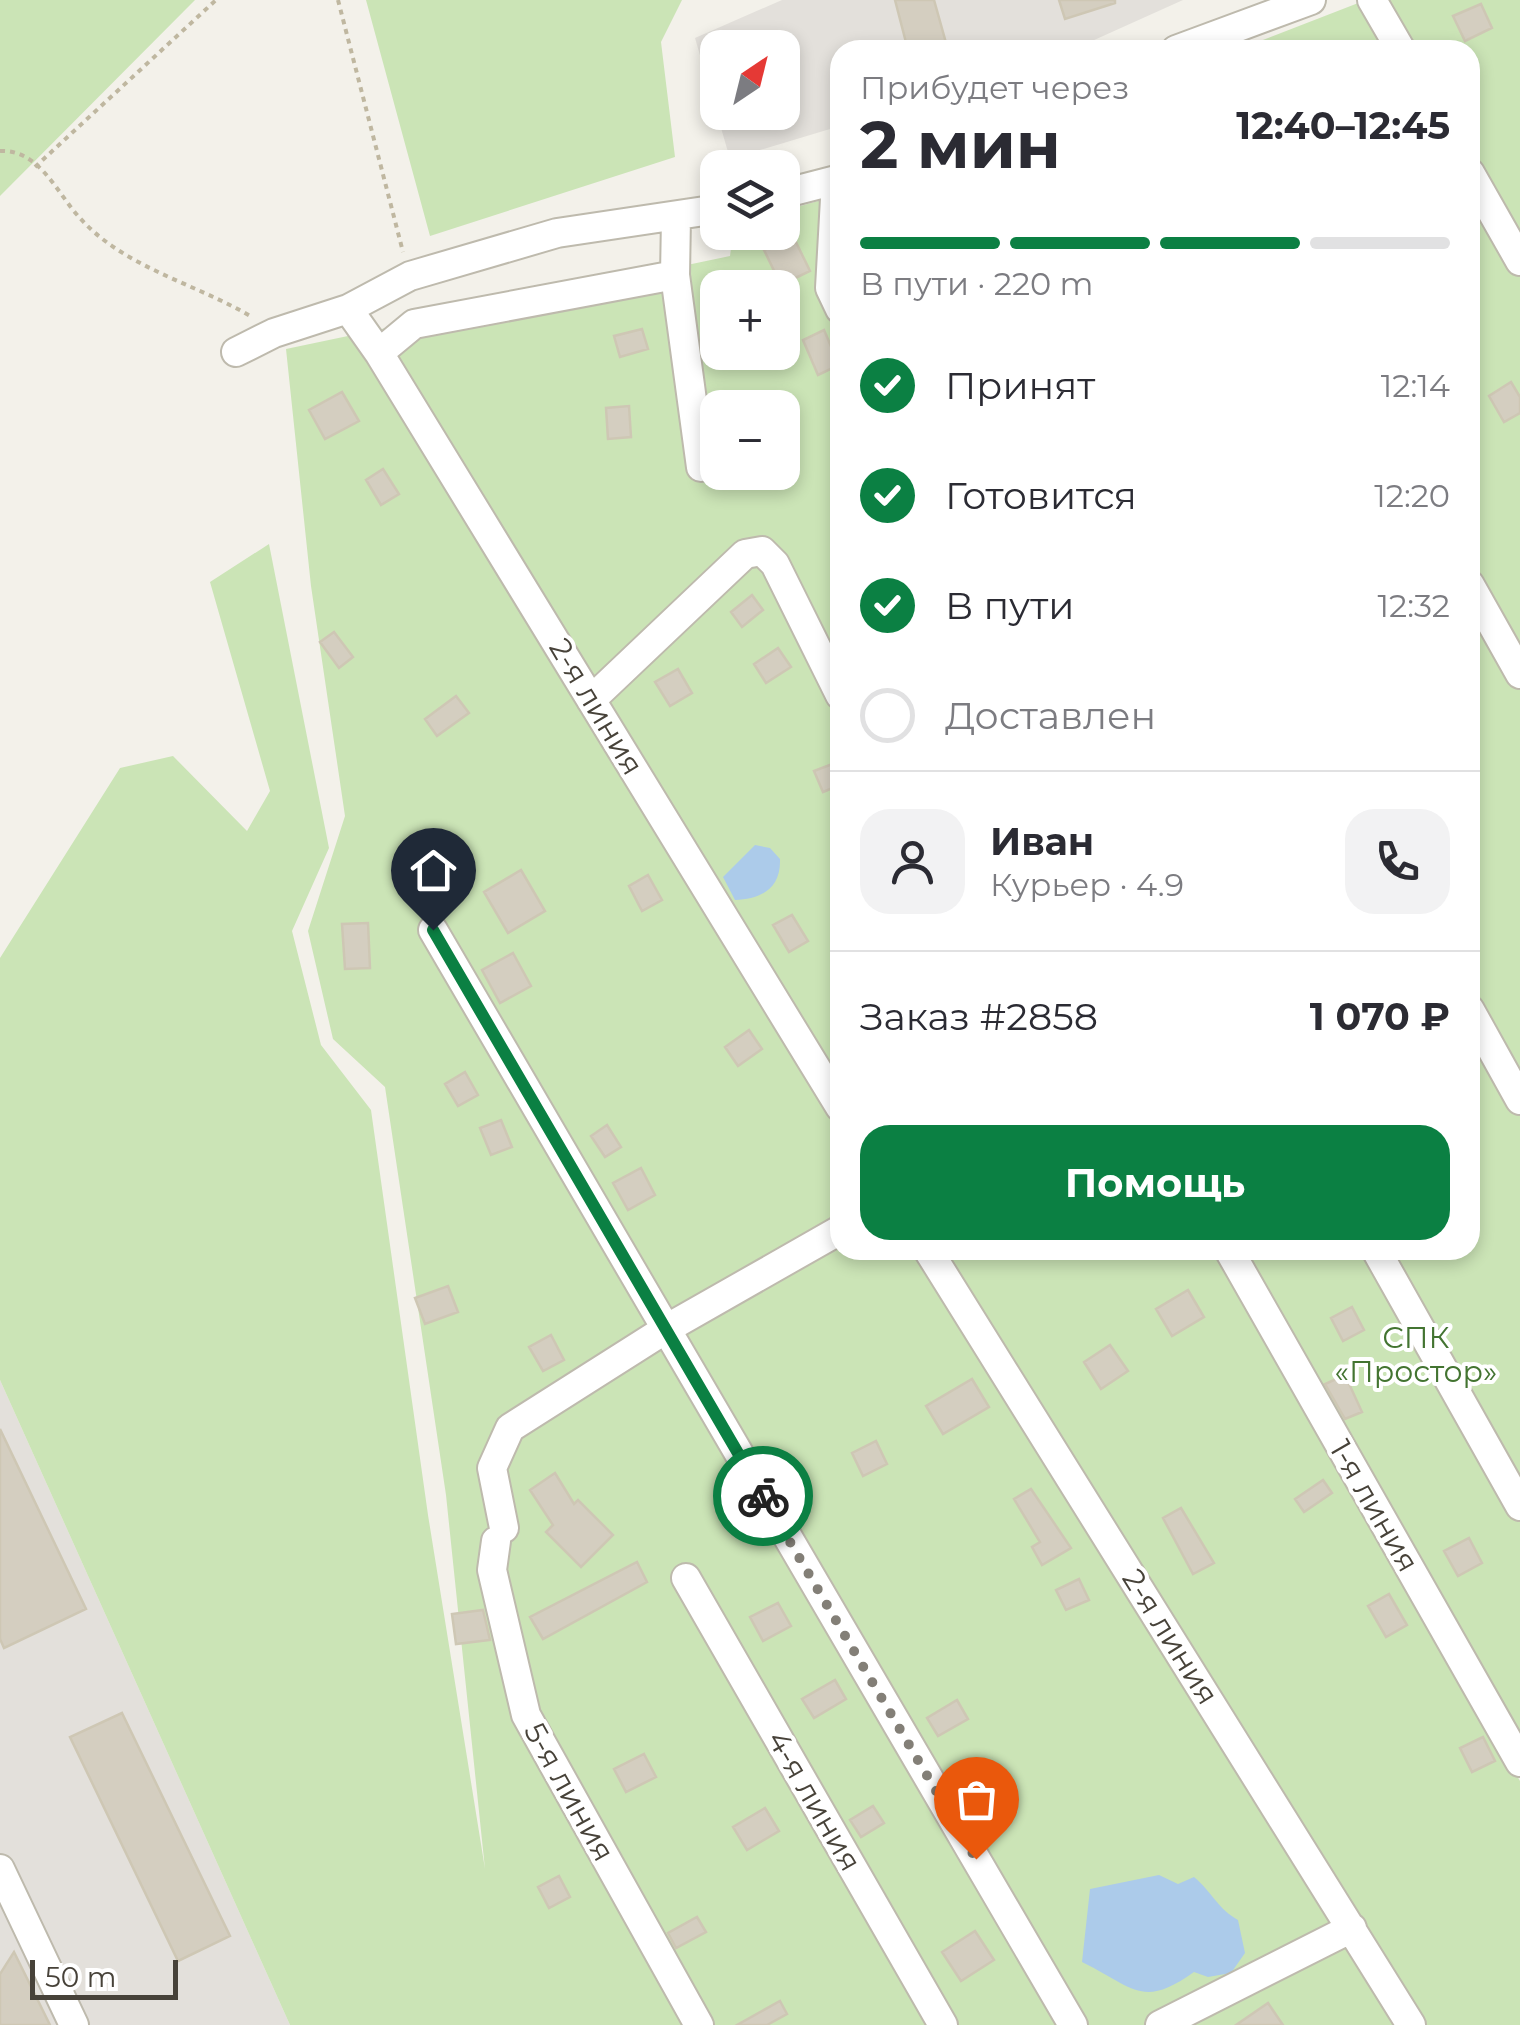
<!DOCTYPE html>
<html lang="ru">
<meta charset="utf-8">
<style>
body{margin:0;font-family:Montserrat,sans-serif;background:#f2f2f3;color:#2b2b33;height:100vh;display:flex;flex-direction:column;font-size:38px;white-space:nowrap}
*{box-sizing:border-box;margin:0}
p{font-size:32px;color:#7c7c81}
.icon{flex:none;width:55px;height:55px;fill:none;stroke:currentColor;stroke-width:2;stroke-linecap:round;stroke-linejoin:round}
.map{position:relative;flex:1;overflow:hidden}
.sheet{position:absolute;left:830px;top:40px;width:650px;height:1220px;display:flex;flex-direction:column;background:#fff;border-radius:30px;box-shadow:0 5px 15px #0003}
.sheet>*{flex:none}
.needle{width:65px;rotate:35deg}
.controls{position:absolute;left:700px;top:30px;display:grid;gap:20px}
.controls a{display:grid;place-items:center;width:100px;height:100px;border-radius:20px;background:#fff;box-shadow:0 5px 15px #0003;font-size:50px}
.scale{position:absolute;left:30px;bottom:25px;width:148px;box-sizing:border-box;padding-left:10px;border:5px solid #474239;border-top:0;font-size:28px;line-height:35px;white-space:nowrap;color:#474239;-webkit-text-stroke:8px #fff;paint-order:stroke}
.pin{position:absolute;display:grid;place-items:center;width:85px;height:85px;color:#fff;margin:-102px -42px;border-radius:50% 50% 50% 0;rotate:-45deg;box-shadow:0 0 10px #0007}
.pin .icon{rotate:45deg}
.courier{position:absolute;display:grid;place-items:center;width:100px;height:100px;margin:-50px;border:8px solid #0b8043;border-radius:50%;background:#fff;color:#222;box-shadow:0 2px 12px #0007}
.head em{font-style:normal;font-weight:700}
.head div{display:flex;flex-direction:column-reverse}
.head{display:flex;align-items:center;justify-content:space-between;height:170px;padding:0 30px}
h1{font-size:65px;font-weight:700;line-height:75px}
.bar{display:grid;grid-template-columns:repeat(4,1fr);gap:15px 10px;align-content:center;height:120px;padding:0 30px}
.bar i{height:12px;border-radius:8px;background:#e1e1e2}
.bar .selected{background:#0b8043}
.bar p{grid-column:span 4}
.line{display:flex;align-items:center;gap:25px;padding:0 30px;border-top:2px solid #e1e1e2}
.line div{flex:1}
.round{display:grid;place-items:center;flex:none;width:105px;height:105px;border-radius:30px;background:#f2f2f3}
ol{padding:0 30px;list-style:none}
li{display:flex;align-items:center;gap:30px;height:110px}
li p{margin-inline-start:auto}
li .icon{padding:10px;border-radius:50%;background:#0b8043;color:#fff;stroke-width:4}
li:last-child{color:#7c7c81}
li i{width:55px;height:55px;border:5px solid #e1e1e2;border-radius:50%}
.cta{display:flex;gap:20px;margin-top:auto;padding:20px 30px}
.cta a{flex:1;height:115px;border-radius:30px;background:#0b8043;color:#fff;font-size:40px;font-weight:700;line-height:115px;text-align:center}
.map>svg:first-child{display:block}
.industrial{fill:#e3e0db;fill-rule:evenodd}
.green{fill:#cbe4b6;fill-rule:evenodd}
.water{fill:#accbea}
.building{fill:#d4cec0;stroke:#cec7b4;stroke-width:2.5}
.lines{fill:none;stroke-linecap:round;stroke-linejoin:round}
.minor-casing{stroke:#bebaad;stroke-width:32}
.path{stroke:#bfb7a0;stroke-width:4;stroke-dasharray:5 5;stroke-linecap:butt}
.minor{stroke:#fff;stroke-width:28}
.done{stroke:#837f77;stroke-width:10;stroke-dasharray:0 18}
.route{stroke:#0b8043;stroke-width:12}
.labels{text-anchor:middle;stroke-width:8;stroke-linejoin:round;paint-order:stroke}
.street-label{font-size:30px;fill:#474239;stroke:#fff}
.park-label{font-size:30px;fill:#437431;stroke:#fff}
</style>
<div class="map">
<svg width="1520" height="2025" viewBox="0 0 1520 2025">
<rect width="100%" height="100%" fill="#f3f1ea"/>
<path class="industrial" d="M782 0H1183L1072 50H840V126L730 159 695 38ZM718 48H782V112H718Z
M0 1380 290 2025H0Z"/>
<path class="green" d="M0 0H195L0 196Z
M366 0H682L661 42 675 157 430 236Z
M1366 0H1520V1750L1234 1250H1470V50H1237Z
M825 199H840V1250H1215L1520 1781V2025H290L0 1380V958L120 768 173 756 247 831 270 791 210 582 269 544 329 848 292 931 321 1045 371 1110 428 1515 485 1869 446 1495 385 1087 333 1039 308 931 345 816 311 586 286 349 730 256 733 233 782 232 783 211ZM718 288H782V352H718ZM718 408H782V472H718Z"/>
<path class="water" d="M755 845 770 848 780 859C781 888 762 899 735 900L723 877Z
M1159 1875 1178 1884 1194 1877C1212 1892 1218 1909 1238 1920L1245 1953 1231 1973 1208 1977 1194 1972C1142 2009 1135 1988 1082 1962L1090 1889Z"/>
<path class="building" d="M895 0H934L948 50H908Z
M1059 0H1115V3L1065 19Z
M1481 4 1492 28 1465 41 1453 16Z
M793 236 810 271 781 285 764 250Z
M642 329 648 349 620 357 614 336Z
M824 330 839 365 818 375 803 340Z
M1511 382 1520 397V413L1504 422 1489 396Z
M342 392 359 421 325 439 309 410Z
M629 406 631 437 608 439 606 408Z
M383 469 399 494 381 505 366 480Z
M752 595 763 610 742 627 731 612Z
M334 632 353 657 339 668 320 642Z
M778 648 791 667 766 683 754 664Z
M678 669 692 693 670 706 655 682Z
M456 696 469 713 437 736 425 719Z
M840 761V785L823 792 814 771Z
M521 870 545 911 508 933 484 892Z
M648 875 662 900 642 911 629 886Z
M792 915 808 941 789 952 773 925Z
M368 923 370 968 345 969 342 924Z
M513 953 531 986 500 1003 482 970Z
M749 1030 762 1049 738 1066 725 1047Z
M465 1072 478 1095 458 1106 445 1084Z
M501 1120 512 1147 491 1155 480 1128Z
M607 1125 621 1147 605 1157 591 1136Z
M641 1168 655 1195 628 1210 613 1183Z
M448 1286 458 1312 425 1324 415 1298Z
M1188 1290 1204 1317 1172 1336 1156 1309Z
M1352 1307 1364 1330 1343 1341 1331 1318Z
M551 1335 564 1360 543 1371 529 1347Z
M1110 1345 1128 1371 1101 1389 1084 1362Z
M1345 1375 1362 1412 1345 1419 1325 1384Z
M972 1379 989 1407 943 1434 926 1406Z
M0 1429 86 1609 4 1648 0 1639Z
M876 1441 887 1464 863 1476 852 1453Z
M555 1473 574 1504 578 1500 613 1535 581 1567 546 1532 553 1525 530 1490Z
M1323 1480 1332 1493 1304 1512 1295 1499Z
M1031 1489 1071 1548 1042 1565 1032 1547 1040 1542 1014 1499Z
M1181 1508 1214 1563 1193 1574 1163 1518Z
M1469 1538 1482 1563 1458 1576 1444 1551Z
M637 1562 647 1582 543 1639 530 1617Z
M1079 1579 1089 1600 1066 1610 1056 1590Z
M1389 1594 1407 1625 1386 1637 1368 1606Z
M778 1603 791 1626 763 1641 750 1617Z
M483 1610 490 1640 456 1644 452 1614Z
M835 1680 846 1699 814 1718 802 1699Z
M957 1700 968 1719 938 1736 927 1718Z
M122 1713 230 1936 178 1961 70 1737Z
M1483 1737 1495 1761 1472 1772 1460 1748Z
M644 1754 656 1777 626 1792 614 1769Z
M873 1806 884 1823 861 1837 850 1820Z
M765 1808 779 1831 747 1850 733 1827Z
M559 1876 570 1897 549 1908 538 1887Z
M697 1917 706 1932 676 1948 668 1933Z
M975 1931 994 1960 961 1981 942 1952Z
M14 1952 50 2025H0V1974Z
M780 2001 787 2014 767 2025H737Z
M1268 2003 1283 2025H1236Z"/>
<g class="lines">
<defs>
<path id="minor" d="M1372 0 1401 50
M1176 50 1311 0
M1470 173 1520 261
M836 181 830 288 840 309
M782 194 840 179
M675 275 701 467
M348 309 379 353 840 1107
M236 352 274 333 348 309 410 276 557 233 718 209
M379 353 414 324 675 275 676 218
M1470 585 1520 674
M591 700 745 554 762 551 775 564 840 695
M433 930 1073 2025
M1470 1010 1520 1100
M928 1250 1411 2025
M1229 1250 1520 1762
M1376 1250 1520 1506
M504 1528 492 1468 510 1428 666 1329 840 1230
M496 1541 492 1570 526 1715 699 2025
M686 1578 943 2025
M0 1869 74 2025
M1160 2025 1352 1928"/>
</defs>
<use href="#minor" class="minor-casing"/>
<path class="path" d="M338 0 403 252
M0 151C39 149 57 193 79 217 124 268 195 283 252 317
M35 167 216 0"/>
<use href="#minor" class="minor"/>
</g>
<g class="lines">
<path class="done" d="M763 1496 976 1859"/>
<path class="route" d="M433 930 763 1496"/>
</g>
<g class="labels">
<g class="street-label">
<text transform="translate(596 707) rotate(59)" y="10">2-я линия</text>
<text transform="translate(1374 1506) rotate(60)" y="10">1-я линия</text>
<text transform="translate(1170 1637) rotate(58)" y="10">2-я линия</text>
<text transform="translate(569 1792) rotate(61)" y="10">5-я линия</text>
<text transform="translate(814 1801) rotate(60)" y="10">4-я линия</text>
</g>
<g class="park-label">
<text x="1416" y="1348">СПК<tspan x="1416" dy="34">«Простор»</tspan></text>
</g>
</g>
</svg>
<div class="controls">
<a><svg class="needle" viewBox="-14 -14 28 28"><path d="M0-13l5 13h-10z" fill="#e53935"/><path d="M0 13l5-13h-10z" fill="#7c7c81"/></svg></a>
<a><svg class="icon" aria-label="layers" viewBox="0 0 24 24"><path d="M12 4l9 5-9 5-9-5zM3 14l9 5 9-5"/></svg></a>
<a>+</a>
<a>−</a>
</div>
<div class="scale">50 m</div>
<div class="pin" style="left:976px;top:1859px;background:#ea580c"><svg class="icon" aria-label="bag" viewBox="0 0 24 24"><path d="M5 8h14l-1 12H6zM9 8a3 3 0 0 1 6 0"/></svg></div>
<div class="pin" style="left:433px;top:930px;background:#1f2937"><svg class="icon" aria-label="home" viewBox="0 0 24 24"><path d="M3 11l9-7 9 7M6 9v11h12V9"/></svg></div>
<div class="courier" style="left:763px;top:1496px"><svg class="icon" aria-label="bike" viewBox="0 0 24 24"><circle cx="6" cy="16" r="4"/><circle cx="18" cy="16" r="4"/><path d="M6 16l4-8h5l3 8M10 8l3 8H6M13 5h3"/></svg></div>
<section class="sheet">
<div class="head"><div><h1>2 мин</h1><p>Прибудет через</p></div><em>12:40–12:45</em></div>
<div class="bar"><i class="selected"></i><i class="selected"></i><i class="selected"></i><i></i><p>В пути · 220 m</p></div>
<ol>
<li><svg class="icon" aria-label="check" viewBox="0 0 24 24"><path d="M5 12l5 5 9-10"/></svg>Принят<p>12:14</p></li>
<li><svg class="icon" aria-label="check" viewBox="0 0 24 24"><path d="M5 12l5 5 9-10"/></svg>Готовится<p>12:20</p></li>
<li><svg class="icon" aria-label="check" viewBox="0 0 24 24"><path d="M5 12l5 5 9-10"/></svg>В пути<p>12:32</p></li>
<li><i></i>Доставлен</li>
</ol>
<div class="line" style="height:180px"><a class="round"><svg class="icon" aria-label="person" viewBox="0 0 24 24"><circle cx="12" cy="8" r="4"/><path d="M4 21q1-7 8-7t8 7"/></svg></a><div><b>Иван</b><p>Курьер · 4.9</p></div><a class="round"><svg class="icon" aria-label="phone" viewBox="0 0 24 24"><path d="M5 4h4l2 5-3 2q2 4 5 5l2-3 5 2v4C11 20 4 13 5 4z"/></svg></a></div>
<div class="line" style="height:130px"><div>Заказ #2858</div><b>1 070 ₽</b></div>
<div class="cta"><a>Помощь</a></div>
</section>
</div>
